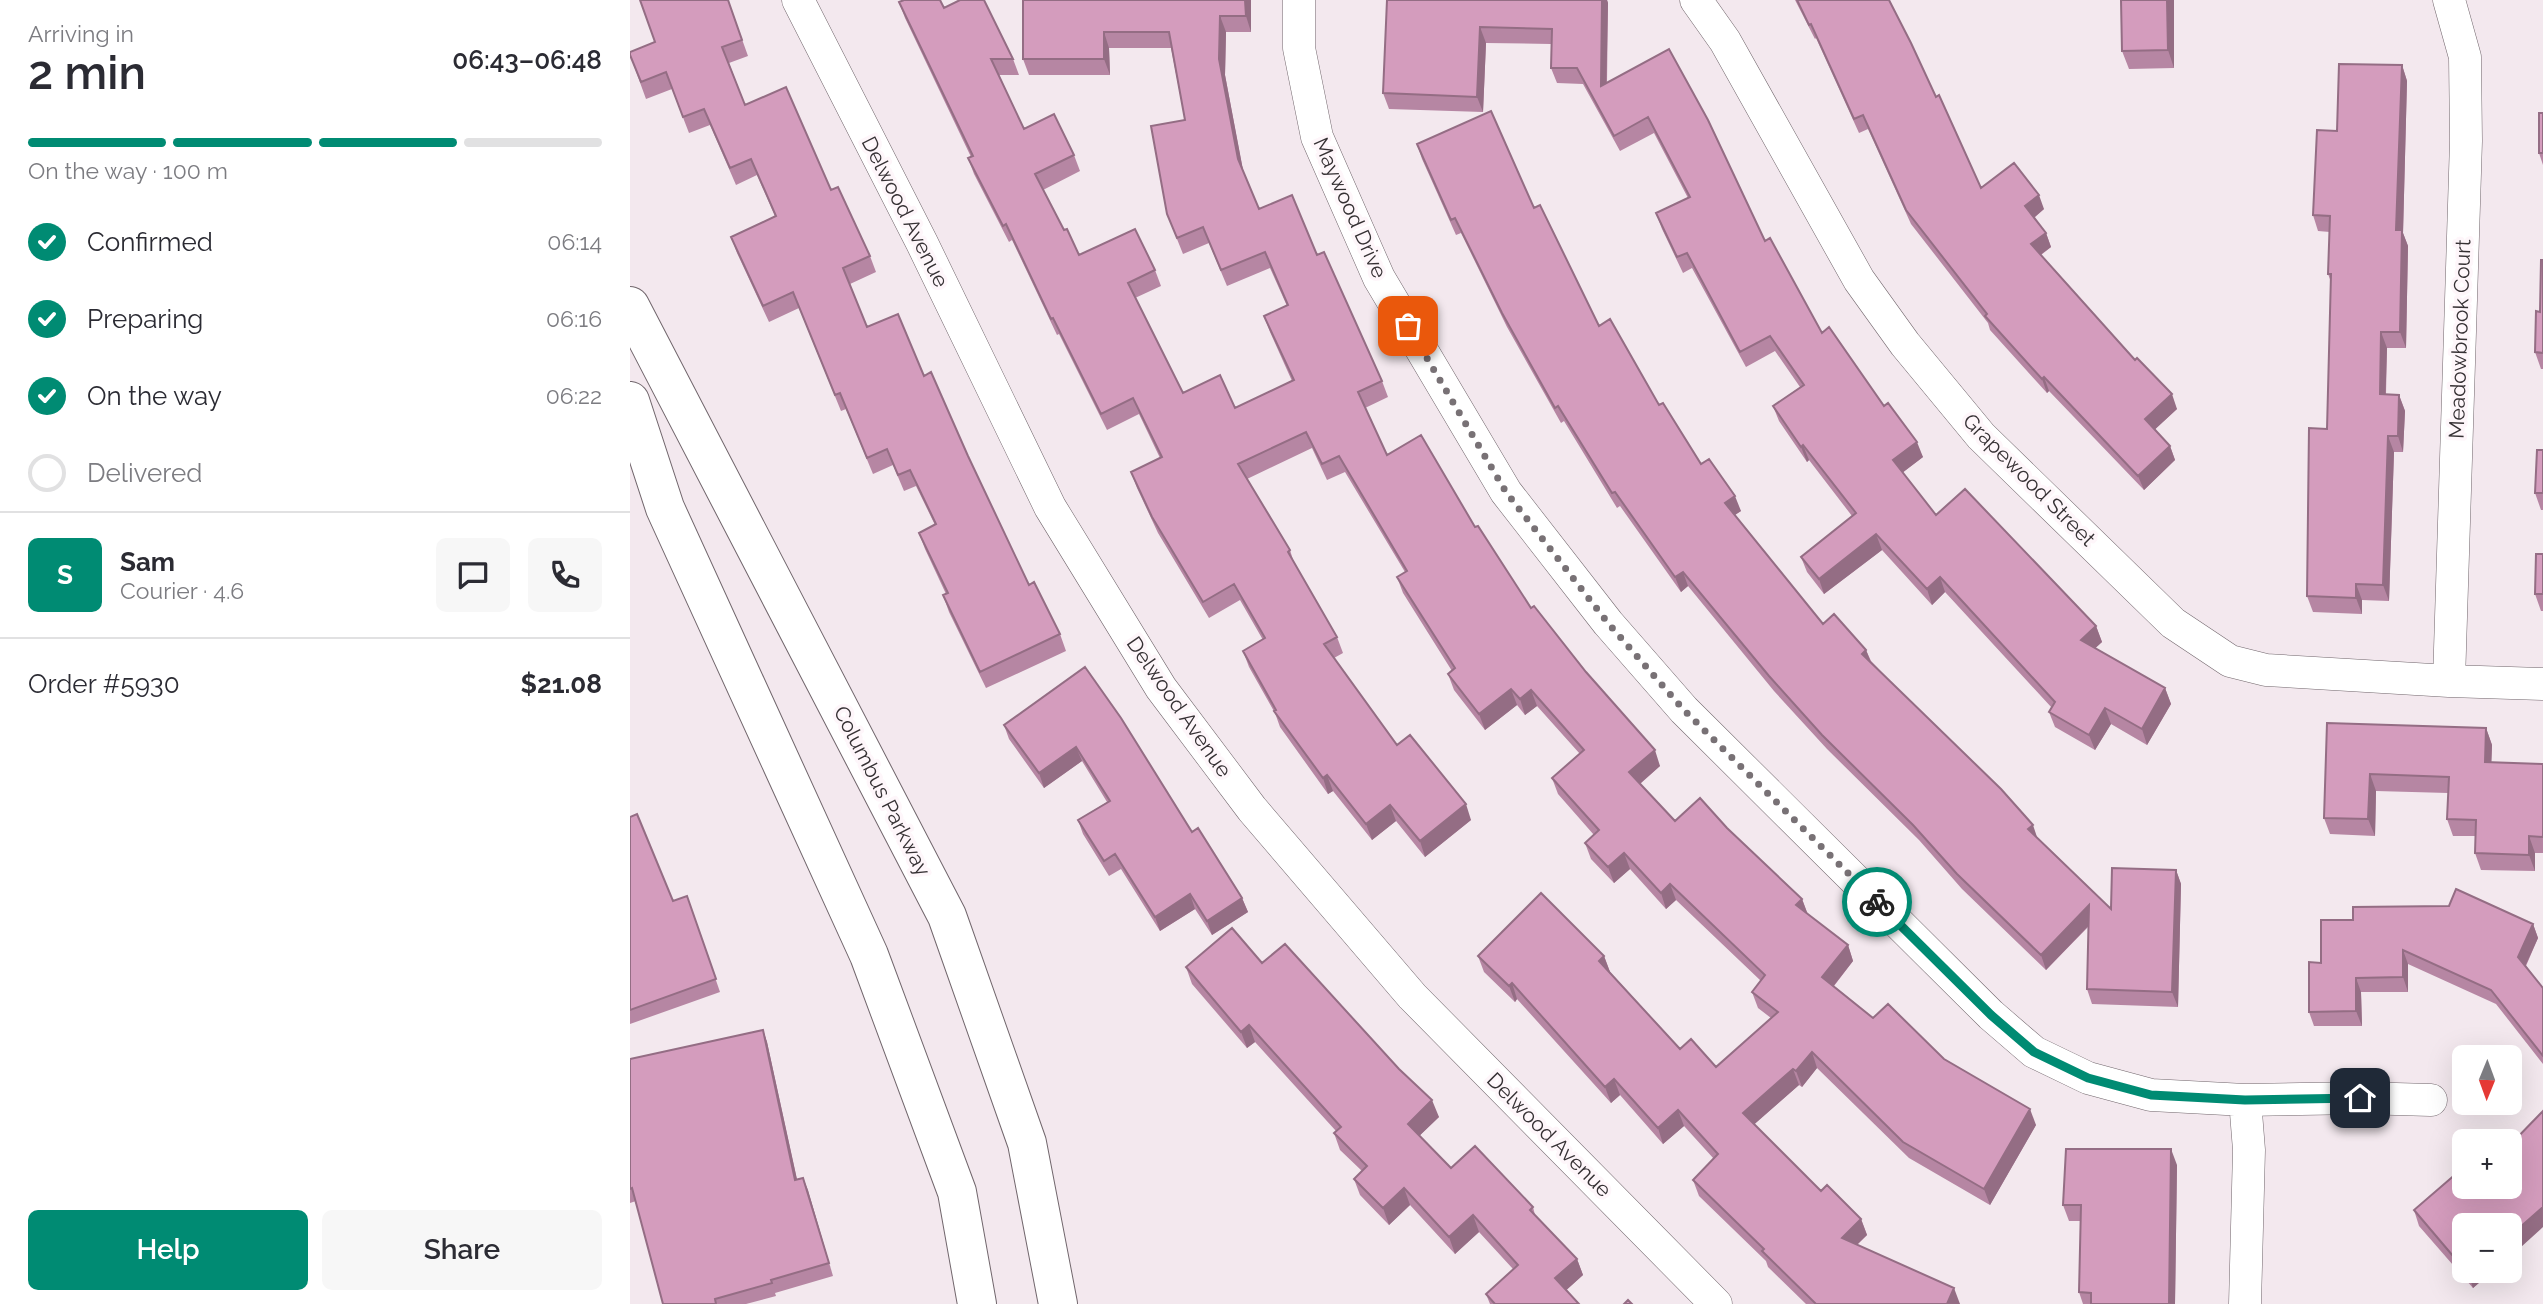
<!DOCTYPE html>
<meta charset="utf-8">
<style>
body{margin:0;font-family:Raleway,sans-serif;background:#f7f7f7;color:#2b2b33;height:100vh;display:flex;flex-direction:column;font-size:26px;white-space:nowrap}
*{box-sizing:border-box;margin:0}
p{font-size:23px;color:#7c7c81}
.icon{flex:none;width:38px;height:38px;fill:none;stroke:currentColor;stroke-width:2;stroke-linecap:round;stroke-linejoin:round}
.map{position:relative;flex:1;overflow:hidden}
.panel{display:flex;flex-direction:column;background:#fff;width:630px}
.panel>*{flex:none}
.needle{width:46px;rotate:181deg}
.buttons{position:absolute;left:1822px;top:1045px;display:grid;gap:14px}
.buttons a{display:grid;place-items:center;width:70px;height:70px;border-radius:10px;background:#fff;box-shadow:0 7px 28px #0002;font-size:35px}
.pin{position:absolute;display:grid;place-items:center;width:60px;height:60px;color:#fff;margin:-30px;border-radius:14px;box-shadow:0 4px 10px #0006}
.courier{position:absolute;display:grid;place-items:center;width:70px;height:70px;margin:-35px;border:5px solid #008b73;border-radius:50%;background:#fff;color:#222;box-shadow:0 2px 9px #0007}
.headline em{font-style:normal;font-weight:600}
.headline div{display:flex;flex-direction:column-reverse}
.headline{display:flex;align-items:center;justify-content:space-between;height:119px;padding:0 28px}
h1{font-size:46px;font-weight:600;line-height:52px}
.bar{display:grid;grid-template-columns:repeat(4,1fr);gap:10px 7px;align-content:center;height:84px;padding:0 28px}
.bar i{height:9px;border-radius:5px;background:#e1e1e2}
.bar .active{background:#008b73}
.bar p{grid-column:span 4}
.line{display:flex;align-items:center;gap:18px;padding:0 28px;border-top:2px solid #e1e1e2}
.line div{flex:1}
.round{display:grid;place-items:center;flex:none;width:74px;height:74px;border-radius:10px;background:#f7f7f7}
ol{padding:0 28px;list-style:none}
li{display:flex;align-items:center;gap:21px;height:77px}
li p{margin-inline-start:auto}
li .icon{padding:7px;border-radius:50%;background:#008b73;color:#fff;stroke-width:4}
li:last-child{color:#7c7c81}
li i{width:38px;height:38px;border:4px solid #e1e1e2;border-radius:50%}
.primary-button{display:flex;gap:14px;margin-top:auto;padding:14px 28px}
.primary-button a{flex:1;height:80px;border-radius:10px;background:#008b73;color:#fff;font-size:28px;font-weight:600;line-height:80px;text-align:center}
.primary-button a+a{background:#f7f7f7;color:#2b2b33}
main{display:flex;flex:1;min-height:0}
.map>svg:first-child{display:block}
.lines{fill:none;stroke-linecap:round;stroke-linejoin:round}
.street-casing{stroke:#71666c;stroke-width:33}
.primary-casing{stroke:#71666c;stroke-width:40}
.street{stroke:#fff;stroke-width:32}
.primary{stroke:#fff;stroke-width:38}
.wall{fill:#b686a3}
.shaded-wall{fill:#946d84}
.building{fill:#d49cbd;stroke:#946d84;stroke-width:2}
.done{stroke:#787175;stroke-width:7;stroke-dasharray:0 12.6}
.route{stroke:#008b73;stroke-width:9}
.labels{text-anchor:middle;stroke-width:7;stroke-linejoin:round;paint-order:stroke}
.street-label{font-size:21px;fill:#363134;stroke:#fef6fa}
</style>
<main>
<section class="panel">
<div class="headline"><div><h1>2 min</h1><p>Arriving in</p></div><em>06:43–06:48</em></div>
<div class="bar"><i class="active"></i><i class="active"></i><i class="active"></i><i></i><p>On the way · 100 m</p></div>
<ol>
<li><svg class="icon" aria-label="check" viewBox="0 0 24 24"><path d="M5 12l5 5 9-10"/></svg>Confirmed<p>06:14</p></li>
<li><svg class="icon" aria-label="check" viewBox="0 0 24 24"><path d="M5 12l5 5 9-10"/></svg>Preparing<p>06:16</p></li>
<li><svg class="icon" aria-label="check" viewBox="0 0 24 24"><path d="M5 12l5 5 9-10"/></svg>On the way<p>06:22</p></li>
<li><i></i>Delivered</li>
</ol>
<div class="line" style="height:126px"><b class="round" style="background:#008b73;color:#fff">S</b><div><b>Sam</b><p>Courier · 4.6</p></div><a class="round"><svg class="icon" aria-label="chat" viewBox="0 0 24 24"><path d="M4 5h16v11H9l-5 4z"/></svg></a><a class="round"><svg class="icon" aria-label="phone" viewBox="0 0 24 24"><path d="M5 4h4l2 5-3 2q2 4 5 5l2-3 5 2v4C11 20 4 13 5 4z"/></svg></a></div>
<div class="line" style="height:91px"><div>Order #5930</div><b>$21.08</b></div>
<div class="primary-button"><a>Help</a><a>Share</a></div>
</section>
<div class="map">
<svg width="1913" height="1304" viewBox="0 0 1913 1304">
<rect width="100%" height="100%" fill="#f3e8ee"/>
<g class="lines">
<defs>
<path id="street" d="M168 0 292 243 420 507 531 688 622 809 782 996 1086 1304
M669 0V48L687 137 749 278 876 492 978 623 1054 710 1361 1015 1404 1052 1458 1078 1521 1095 1615 1100 1730 1098 1801 1100
M1066 0 1095 41 1229 280 1275 344 1351 436 1543 623 1600 661 1636 670 1819 681 1913 684
M1819 0 1835 57 1836 141 1819 681
M1615 1100 1619 1150 1615 1304"/>
<path id="primary" d="M0 306 317 916 397 1143 428 1304
M0 401 35 508 239 955 327 1192 347 1304"/>
</defs>
<use href="#street" class="street-casing"/>
<use href="#primary" class="primary-casing"/>
<use href="#street" class="street"/>
<use href="#primary" class="primary"/>
</g>
<path class="wall" d="M98 0 118 56 99 63 115 105 201 190 240 256 246 272 220 284 237 327 294 376 338 456 399 585 430 634 436 651 356 688 319 612 313 595 316 594 295 549 289 533 305 525 286 486 274 491 263 465 243 474 216 409 211 411 169 308 139 322 107 253 101 237 145 216 127 175 106 185 80 125 59 133 42 89 16 99 0 55Z
M393 0H621V32H596L595 75 613 171 629 209 687 255 752 381 758 397 735 408 757 455 845 527 901 608 1030 766 1010 784 1045 821 1097 828 1172 899 1178 915 1218 945 1223 961 1204 986 1243 1018 1314 1059 1406 1125 1360 1205 1279 1158 1187 1068 1172 1087 1169 1085 1124 1124 1191 1191 1231 1219 1237 1235 1227 1245 1330 1304H1176L1138 1267 1136 1261 1069 1196 1063 1180 1084 1159 1054 1126 1033 1144 990 1095 981 1103 887 999 885 1002 854 972 848 956H974L980 972 1050 1049 1086 1067 1141 1018 1128 1008 1122 992 1131 981 1046 900 1036 909 1000 869 984 883 961 859 955 843 964 835 928 794 922 778 950 754 907 706 895 715 887 705 855 730 824 690 818 674 822 671 773 593 767 577 775 572 715 472 697 480 682 448 617 479 660 550 664 563 707 637 713 653 704 658 767 745 841 820 795 857 766 821 742 840 703 791 698 794 650 727 645 713 619 667 613 651 633 640 610 600 579 618 528 533 507 488 501 472 530 458 509 414 477 430 429 334 427 335 382 240 379 242 344 174 338 158 341 157 275 18 269 2 314 8 383 59 389 75H369L394 129 444 155 450 171 413 190 434 230 449 255 525 270 531 286 505 298 553 393 605 408 662 381 640 332 634 316 657 306 640 268 597 286 579 243 553 254 537 214 555 120 541 48H479L480 75H399L393 59Z
M757 0H977L978 3 977 83 1039 49 1135 241 1192 333 1254 406 1293 457 1272 473 1306 515 1466 626 1472 642 1465 648 1535 688 1541 704 1517 745 1481 724 1465 750 1425 727 1419 712 1422 708 1315 592 1302 605 1252 550 1194 594 1177 572 1171 557 1222 516 1179 460 1177 462 1149 421 1143 406 1170 387 1145 351 1116 367 1062 268 1053 273 1032 229 1026 213 1058 198 1024 133 990 151 953 84 927 83 921 68V44L856 43 853 112 759 109 753 93Z
M1165 0H1259L1306 97 1351 188 1414 209 1404 218 1416 233 1421 247 1411 255 1547 409 1524 430 1540 446 1545 460 1514 490 1419 391 1417 393 1360 330 1358 323 1281 224 1238 129 1229 133 1186 38 1185 39Z
M1544 0V68L1499 69 1492 51Z
M1772 65 1777 81 1773 233 1778 246 1776 348H1757L1756 394 1769 395 1775 411 1773 452H1764L1759 601 1732 600V614L1683 612 1677 596 1697 429 1701 282 1698 274 1700 232 1688 231 1683 215 1707 131Z
M1913 113V165L1909 153Z
M787 144 904 208 969 326 1029 405 1071 464 1111 511 1105 515 1193 624 1236 650 1241 661 1408 838 1481 909 1546 870 1551 884 1548 1007 1462 1004 1457 989 1459 926 1416 970 1332 889 1289 840 1197 749 1144 691 1058 586 1051 592 990 506 987 508 934 421 931 423 877 327 831 233 826 235 792 159Z
M1913 260V369H1911L1905 352 1910 312Z
M1913 450V510H1911L1905 493Z
M1913 554V611H1911L1905 594Z
M455 667 562 832 612 898 618 912 582 935 565 909 530 931 491 869 479 876 453 834 448 820 477 802 452 761 414 788 379 739 374 725Z
M1697 723 1856 728 1862 745 1861 762 1913 764V853H1905V871L1851 870 1845 853 1846 836H1823L1817 819 1818 793 1746 791 1745 836 1700 834 1694 818Z
M0 817 43 901 57 896 90 992 0 1024Z
M1903 924 1908 938 1896 966 1913 988V1064L1866 1004 1778 964V992H1731L1732 1026H1684L1679 1012 1691 963Z
M632 963 809 1117 789 1136 821 1168 903 1207 905 1215 947 1259 953 1275 936 1290 949 1304H860L856 1294 883 1269 849 1232 825 1254 780 1205 759 1225 730 1195 724 1179 732 1171 710 1150 704 1133 706 1131 625 1042 617 1048 562 984 556 967Z
M133 1030 137 1042 167 1180 173 1178 203 1276 145 1293 146 1296 116 1304H33L6 1201 0 1203V1059Z
M1547 1165 1545 1304H1453L1449 1292 1451 1221H1439L1433 1205Z
M1880 1186 1834 1225V1270H1864L1843 1288 1789 1226 1784 1210Z"/>
<path class="shaded-wall" d="M615 0H621V32L616 16Z
M972 0H977L978 3 976 102 971 86Z
M1537 0H1544V68L1538 50Z
M590 16 596 32 595 75 614 175 608 159 589 59Z
M850 27 856 43 853 112 847 97Z
M474 32 479 48 480 75 474 59Z
M1772 65 1777 81 1773 233 1778 246 1776 348 1770 332 1766 230Z
M1409 195 1414 209 1400 221 1395 206Z
M1416 233 1421 247 1406 258 1401 244Z
M1751 332 1757 348 1755 410 1750 394Z
M1414 377 1419 391 1417 393 1412 379Z
M1542 394 1547 409 1520 434 1515 419Z
M1769 395 1775 411 1773 452 1768 436Z
M1758 436 1764 452 1759 601 1753 585Z
M1287 442 1293 457 1268 476 1263 460Z
M1173 445 1179 460 1177 462 1171 447Z
M1540 446 1545 460 1514 490 1508 476Z
M1105 496 1111 511 1100 518 1095 503Z
M1246 534 1252 550 1194 594 1189 579Z
M1053 572 1058 586 1051 592 1045 577Z
M1310 577 1315 592 1302 605 1297 589Z
M1726 584 1732 600V614L1726 598Z
M1466 626 1472 642 1457 656 1451 640Z
M1236 650 1242 665 1232 654Z
M1535 688 1541 704 1517 745 1512 729Z
M881 689 887 705 855 730 849 714Z
M901 690 907 706 895 715 890 699Z
M1475 708 1481 724 1465 750 1459 735Z
M1856 728 1862 745 1861 778 1855 762Z
M446 747 452 761 414 788 409 773Z
M1025 750 1030 766 1005 788 999 772Z
M1740 774 1746 791 1745 836 1738 819Z
M697 775 703 791 698 794 693 778Z
M836 804 841 820 795 857 790 841Z
M760 805 766 821 742 840 736 824Z
M1403 825 1408 840 1398 829Z
M1899 836 1905 853V871L1899 855Z
M994 853 1000 869 984 883 978 867Z
M1546 870 1551 884 1548 1007 1542 992Z
M1040 884 1046 900 1036 909 1031 893Z
M560 894 565 909 530 931 525 917Z
M612 898 618 912 582 935 577 921Z
M1172 899 1178 915 1166 905Z
M1459 905 1465 919 1416 970 1411 955Z
M1903 924 1908 938 1893 971 1888 957Z
M1218 945 1223 961 1198 993 1192 977Z
M1773 950 1778 964V992L1773 977Z
M974 956 980 972 975 977 969 961Z
M1726 978 1731 992 1732 1026 1726 1011Z
M882 983 887 999 885 1002 879 986Z
M619 1025 625 1042 617 1048 611 1032Z
M133 1030 137 1042 170 1193 165 1180Z
M1182 1052 1187 1068 1172 1087 1166 1071Z
M1163 1069 1169 1085 1119 1129 1113 1113Z
M984 1079 990 1095 981 1103 975 1087Z
M802 1100 809 1117 784 1141 778 1124Z
M1400 1109 1406 1125 1360 1205 1354 1189Z
M1048 1110 1054 1126 1033 1144 1028 1128Z
M1541 1149 1547 1165 1545 1304H1539Z
M173 1178 178 1190 203 1276 199 1263Z
M774 1188 780 1205 759 1225 753 1208Z
M1913 1207V1227L1880 1257V1236Z
M843 1215 849 1232 825 1254 819 1237Z
M1231 1219 1237 1235 1217 1254 1212 1238Z
M947 1259 953 1275 931 1295 925 1278Z
M1840 1270H1864L1843 1288 1838 1273Z
M1324 1288 1330 1304H1317Z"/>
<path class="building" d="M10 0H98L112 40 92 47 115 105 156 87 201 190 208 187 240 256 213 268 237 327 268 314 294 376 301 372 338 456 399 585 404 582 430 634 350 672 313 595 318 593 289 533 306 524 280 470 268 475 257 449 237 458 210 393 205 395 163 292 133 306 101 237 146 216 121 159 100 168 74 109 53 117 36 72 11 82 0 55V52L25 42Z
M274 0H310L314 8 330 0H354L383 59H361L394 129 424 114 444 155 405 174 434 230 437 229 449 255 505 229 525 270 498 283 553 393 590 375 605 408 664 380 634 316 658 305 635 252 591 270 573 227 547 238 537 214 521 126 555 120 539 32H474V59H393V0H615L616 16H590L589 59 608 159 629 209 662 195 687 255 694 252 752 381 728 392 757 455 791 435 845 527 848 526 901 608 904 606 956 672 1025 750 999 772 1045 821 1070 798 1097 828 1172 899 1166 905 1218 945 1192 977 1243 1018 1258 1004 1314 1059 1400 1109 1354 1189 1273 1142 1182 1052 1166 1071 1163 1069 1113 1113 1191 1191 1197 1185 1231 1219 1212 1238 1324 1288 1317 1304H1186L1132 1251 1134 1249 1063 1180 1088 1154 1048 1110 1028 1128 984 1079 975 1087 882 983 879 986 848 956 911 893 974 956 969 961 1050 1049 1061 1039 1086 1067 1148 1012 1122 992 1135 975 1040 884 1031 893 994 853 978 867 955 843 969 830 922 778 954 750 901 690 890 699 881 689 849 714 818 674 825 668 767 577 777 571 709 456 692 464 676 432 608 464 660 550 658 552 707 637 694 644 767 745 780 735 836 804 790 841 760 805 736 824 697 775 693 778 644 711 646 710 613 651 635 638 604 584 573 602 522 517 501 472 532 457 503 398 471 414 423 318 421 319 376 224 373 226 338 158 343 156 269 2Z
M757 0H972L971 86 1039 49 1078 120 1135 241 1140 238 1192 333 1199 327 1254 406 1258 403 1287 442 1263 460 1306 515 1335 489 1466 626 1451 640 1535 688 1512 729 1475 708 1459 735 1419 712 1425 702 1310 577 1297 589 1246 534 1189 579 1171 557 1226 513 1173 445 1171 447 1143 406 1174 385 1140 336 1110 352 1057 253 1047 257 1026 213 1060 197 1018 117 984 136 947 68H921L922 29 850 27 847 97 753 93Z
M1167 0H1259L1281 43 1306 97 1309 95 1351 188 1384 163 1409 195 1395 206 1416 233 1401 244 1505 360 1507 358 1542 394 1515 419 1540 446 1508 476 1414 377 1412 379 1355 316 1357 314 1276 210 1233 115 1224 119 1181 24 1179 25Z
M1491 0H1537L1538 50 1492 51Z
M1709 64 1772 65 1766 230H1772L1770 332H1751L1750 394 1769 395 1768 436H1758L1753 585 1726 584V598L1677 596 1679 428 1697 429 1701 274H1698L1700 216 1683 215 1687 130 1707 131Z
M861 111 904 208 910 205 969 326 980 319 1029 405 1033 403 1071 464 1079 459 1105 496 1095 503 1193 624 1204 614 1236 650 1232 654 1371 789 1403 825 1398 829 1481 909 1482 868 1546 870 1542 992 1457 989 1459 905 1411 955 1327 874 1283 825 1192 735 1139 676 1053 572 1045 577 985 492 982 493 928 406 925 408 872 313 825 218 821 220 787 144Z
M1909 113H1913V153H1909Z
M1911 260H1913V353L1905 352 1906 311 1910 312Z
M1907 450H1913V493H1905Z
M1906 554H1913V594H1905Z
M455 667 491 718 562 832 568 828 612 898 577 921 560 894 525 917 485 854 474 861 448 820 480 801 446 747 409 773 374 725Z
M1697 723 1856 728 1855 762 1913 764V837L1899 836V855L1845 853 1846 820 1817 819 1819 777 1740 774 1738 819 1694 818Z
M7 814 43 901 57 896 86 979 0 1010V817Z
M1826 889 1903 924 1888 957 1913 988V1056L1861 990 1773 950V977L1726 978V1011L1679 1012V962L1691 963V920H1723V907L1819 906Z
M602 928 632 963 655 944 769 1069 802 1100 778 1124 821 1168 845 1146 903 1207 900 1210 947 1259 925 1278 949 1304H865L856 1294 888 1265 843 1215 819 1237 774 1188 753 1208 724 1179 737 1166 704 1133 711 1127 619 1025 611 1032 556 967Z
M133 1030 165 1180 173 1178 199 1263 141 1280 142 1283 85 1299 86 1304H33L2 1188 0 1189V1059Z
M1913 1111V1207L1880 1236V1225H1834V1269L1784 1210 1834 1167V1186H1880V1145Z
M1436 1149H1541L1539 1304H1461V1293L1449 1292 1451 1205H1433Z
M998 1300 1002 1304H994Z"/>
<g class="lines">
<path class="done" d="M778 326 876 492 978 623 1054 710 1247 902"/>
<path class="route" d="M1247 902 1361 1015 1404 1052 1458 1078 1521 1095 1615 1100 1730 1098"/>
</g>
<g class="labels">
<g class="street-label">
<text transform="translate(720 208) rotate(66)" y="7">Maywood Drive</text>
<text transform="translate(275 212) rotate(63)" y="7">Delwood Avenue</text>
<text transform="translate(1830 339) rotate(-88)" y="7">Meadowbrook Court</text>
<text transform="translate(1399 480) rotate(45)" y="7">Grapewood Street</text>
<text transform="translate(549 707) rotate(55)" y="7">Delwood Avenue</text>
<text transform="translate(252 791) rotate(63)" y="7">Columbus Parkway</text>
<text transform="translate(919 1135) rotate(45)" y="7">Delwood Avenue</text>
</g>
</g>
</svg>
<div class="buttons">
<a><svg class="needle" viewBox="-14 -14 28 28"><path d="M0-13l5 13h-10z" fill="#e53935"/><path d="M0 13l5-13h-10z" fill="#7c7c81"/></svg></a>
<a>+</a>
<a>−</a>
</div>
<div class="pin" style="left:778px;top:326px;background:#ea580c"><svg class="icon" aria-label="bag" viewBox="0 0 24 24"><path d="M5 8h14l-1 12H6zM9 8a3 3 0 0 1 6 0"/></svg></div>
<div class="pin" style="left:1730px;top:1098px;background:#1f2937"><svg class="icon" aria-label="home" viewBox="0 0 24 24"><path d="M3 11l9-7 9 7M6 9v11h12V9"/></svg></div>
<div class="courier" style="left:1247px;top:902px"><svg class="icon" aria-label="bike" viewBox="0 0 24 24"><circle cx="6" cy="16" r="4"/><circle cx="18" cy="16" r="4"/><path d="M6 16l4-8h5l3 8M10 8l3 8H6M13 5h3"/></svg></div>
</div>
</main>
